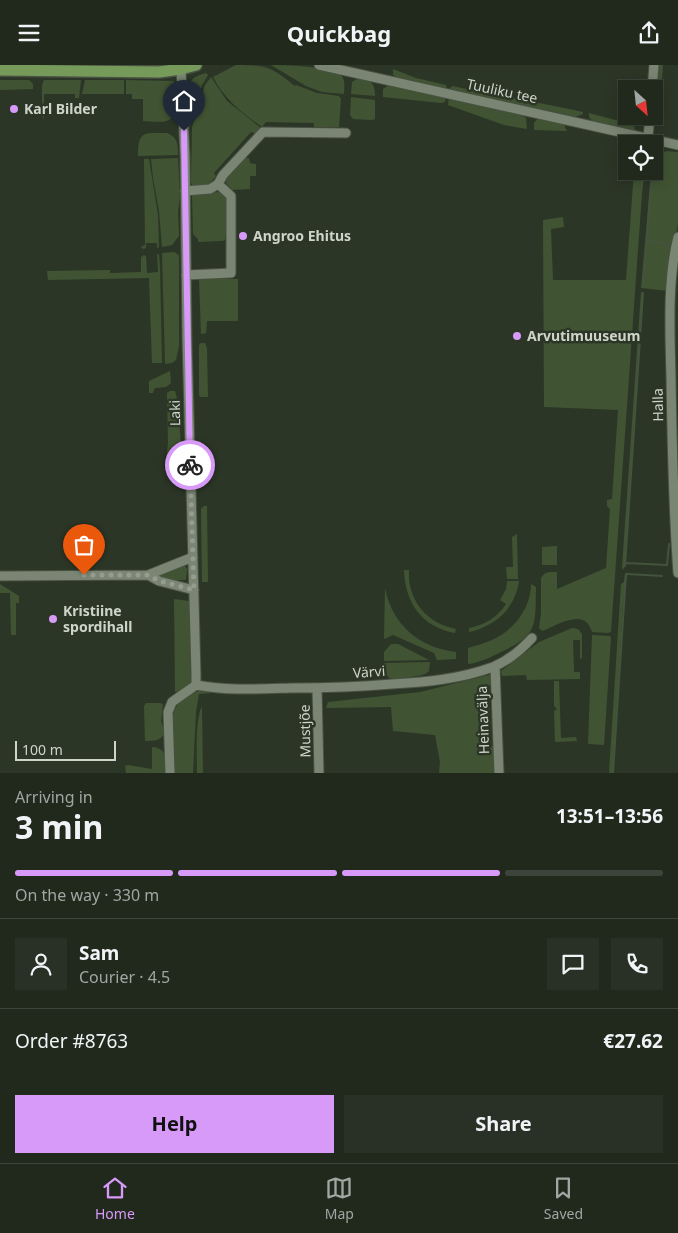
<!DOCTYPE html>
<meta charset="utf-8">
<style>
body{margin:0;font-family:"Noto Sans",sans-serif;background:#293025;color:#f1f3f6;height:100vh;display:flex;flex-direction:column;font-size:19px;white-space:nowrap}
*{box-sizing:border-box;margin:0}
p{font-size:16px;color:#a2a6a3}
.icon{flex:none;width:28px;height:28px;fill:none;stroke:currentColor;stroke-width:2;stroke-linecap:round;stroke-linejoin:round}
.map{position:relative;height:708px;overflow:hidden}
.drawer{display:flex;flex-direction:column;background:#21281c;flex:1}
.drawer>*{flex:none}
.needle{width:32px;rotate:153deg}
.controls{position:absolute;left:618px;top:15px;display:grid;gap:10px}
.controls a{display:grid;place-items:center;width:45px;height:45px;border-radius:0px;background:#21281c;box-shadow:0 2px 12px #0003,0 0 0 1px #3e443b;font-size:25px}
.scale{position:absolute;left:15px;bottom:12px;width:101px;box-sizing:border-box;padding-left:5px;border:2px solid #ced4ca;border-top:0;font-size:14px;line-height:18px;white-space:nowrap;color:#ced4ca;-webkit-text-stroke:4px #2c3626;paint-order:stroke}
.pin{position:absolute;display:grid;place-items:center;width:42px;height:42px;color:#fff;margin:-51px -21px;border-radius:50% 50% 50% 0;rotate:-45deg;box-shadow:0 0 5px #0007}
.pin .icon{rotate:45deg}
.courier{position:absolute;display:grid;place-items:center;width:50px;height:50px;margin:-25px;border:4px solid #d89af8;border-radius:50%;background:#fff;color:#222;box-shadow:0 1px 6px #0007}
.head em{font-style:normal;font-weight:700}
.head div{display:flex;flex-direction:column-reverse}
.head{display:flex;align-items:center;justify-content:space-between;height:85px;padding:0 15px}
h1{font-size:32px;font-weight:700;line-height:38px}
.bar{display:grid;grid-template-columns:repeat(4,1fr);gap:8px 5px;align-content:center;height:60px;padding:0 15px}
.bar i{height:6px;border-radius:4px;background:#3e443b}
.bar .current{background:#d89af8}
.bar p{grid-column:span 4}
.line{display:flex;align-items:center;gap:12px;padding:0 15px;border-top:1px solid #3e443b}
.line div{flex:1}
.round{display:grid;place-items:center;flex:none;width:52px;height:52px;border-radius:0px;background:#293025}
.button{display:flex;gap:10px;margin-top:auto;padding:10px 15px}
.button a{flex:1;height:58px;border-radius:0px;background:#d89af8;color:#111;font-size:20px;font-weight:700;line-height:58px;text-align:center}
.button a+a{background:#293025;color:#f1f3f6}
header{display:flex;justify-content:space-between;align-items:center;height:65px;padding:0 15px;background:#21281c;font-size:22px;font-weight:700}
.tab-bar{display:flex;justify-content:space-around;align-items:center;height:70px;border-top:1px solid #3e443b;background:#21281c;font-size:14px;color:#a2a6a3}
.tab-bar a{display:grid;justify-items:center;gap:2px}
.tab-bar .current{color:#d89af8}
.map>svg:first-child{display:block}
.green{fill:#405433}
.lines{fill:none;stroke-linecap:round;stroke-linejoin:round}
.stream{stroke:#43533d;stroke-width:2}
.minor-casing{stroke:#495143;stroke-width:11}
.major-casing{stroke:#495143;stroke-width:14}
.minor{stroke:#7a8673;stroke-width:9}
.major{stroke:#759a5a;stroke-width:11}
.done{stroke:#959d91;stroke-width:5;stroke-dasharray:0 9}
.route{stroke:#d89af8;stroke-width:6}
.poi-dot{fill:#d89af8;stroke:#2c3626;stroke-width:2}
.labels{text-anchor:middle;stroke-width:5;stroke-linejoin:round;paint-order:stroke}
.street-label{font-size:14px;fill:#ced4ca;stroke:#2c3626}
.poi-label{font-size:14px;font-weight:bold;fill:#ced4ca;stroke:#2c3626;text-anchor:start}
</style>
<header><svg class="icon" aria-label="menu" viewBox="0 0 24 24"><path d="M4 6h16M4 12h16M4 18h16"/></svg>Quickbag<svg class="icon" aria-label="share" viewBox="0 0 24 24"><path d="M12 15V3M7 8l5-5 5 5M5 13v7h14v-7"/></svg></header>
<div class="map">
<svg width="678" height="708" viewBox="0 0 678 708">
<rect width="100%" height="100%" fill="#2c3626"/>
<path class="green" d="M236 0C268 0 271 2 295 21L296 20 317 28 339 31 341 34 339 62H314V58L266 57 262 62C242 48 224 34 213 12Z
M271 0C284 0 332 1 341 10 346 15 344 23 344 29L322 27 306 21Z
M658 0H663L659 59H654Z
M393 4 416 13 446 20 447 24 398 13 393 10Z
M206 8 208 10 202 20 188 68 186 23H189C190 12 197 11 206 8Z
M211 12 227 36 261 63 256 69 251 67 214 108 216 111C209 120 204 123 192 121L191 116 192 62 205 20Z
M360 12C372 16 375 19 375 31L351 29 352 17Z
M0 15H29L33 19V24L0 25Z
M44 15H81L79 33H75V29H44V54L42 51V20Z
M85 15H124V29H82Z
M126 15 174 16C177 22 177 28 177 35 176 61 164 57 143 56V34H132V29H126Z
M390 19 446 31 445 37 441 38 383 32V24Z
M453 21C496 31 540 37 583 47V49L575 52 450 24 451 22Z
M351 32 375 35V54L372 55 353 54 350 50Z
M449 32 519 48 526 53 527 64 504 60 448 40Z
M589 48 634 60 635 65 593 57 589 52Z
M538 53 563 58 567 66 534 65V58Z
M167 68C178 72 178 80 178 90L138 91C138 65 144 68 167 68Z
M666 86 678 87V159L672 190 668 226 641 223 651 109 654 106C654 99 659 89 666 86Z
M178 93 180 132 178 147 179 171 172 180 162 182 159 146 153 113 151 94Z
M243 93H249L250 98 256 99V111H250V124L232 125 226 118 227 111Z
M144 94H149L158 150 159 182 157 183V178H146V183L143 184 141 182 145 180Z
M634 106H645L642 128 611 567 608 568 592 567C585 541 556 561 542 566L539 563 541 548V513C545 506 550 507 557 507V524L606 503 610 444 607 441V435L612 434 618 345 544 342 543 155 563 152 564 162 551 164 553 215H626Z
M220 127 225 130C229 142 228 162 225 175L222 176 198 177V174L193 169 192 130 198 128Z
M174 187 179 190V281L176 295 172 298 165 299 162 188Z
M157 189H159L160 203 162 298H152L149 213 48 215 47 206 110 205V208L141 207V192L144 190 146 191 147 208 158 207Z
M199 214H238V256H207L206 268 201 269Z
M641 227 643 228 625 501 623 505 622 502Z
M201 278H205L207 283 208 332H200L199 330V280Z
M170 306 171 318 166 322 155 323 153 328H149V316Z
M170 326H175L178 337 182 397 170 406 165 405 168 378 167 328Z
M204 441H207L208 517H202L201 444Z
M517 469 518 514H507L506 502H513L512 472Z
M557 481V500H542V482Z
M180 500 185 501 187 504 186 515H169L160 511V509Z
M404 505H409C407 535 427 559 456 564L455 568C422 562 405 538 404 505Z
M625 508 627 509 623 539 614 698 613 708H609L621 519 624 517Z
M507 516H519C515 544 495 561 469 567V563C484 560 497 553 506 539L500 535 506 524Z
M0 519 19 531V538H16V570H11L10 528H0Z
M531 519 536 522C535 561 539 569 501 587 491 592 479 598 468 599V583C477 580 486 578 494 574 515 564 531 542 531 519Z
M385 523C392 560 420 583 456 587V594L437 595 434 588 393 570 384 574Z
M174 534 189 536 191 617C187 623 182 627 175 627Z
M572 563 578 564 582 569V593L580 594V575H573L574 607H580V602V614L527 615 526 610 502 611 501 606 539 577Z
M592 570 610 571 611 573 604 680 588 679Z
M391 579H398L429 595 384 596V587Z
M430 597 429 606C424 611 417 611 410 612 395 615 384 618 384 598Z
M493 609V618L489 621 491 681 495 682 496 708H439L440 697 435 670 393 666 391 642 326 643 328 637 420 627Z
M554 616H559L561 673 576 672 577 676 555 677 554 646 557 644 554 641Z
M201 625 212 628 199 629 196 647 193 708H175C175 691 167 652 178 639 183 632 193 628 201 625Z
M146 638H160L163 639 161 656 165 667C161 676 154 676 145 676L144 641Z
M202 642 203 708H197C197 694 195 652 202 642Z
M152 682C168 683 166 695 165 708H126L125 701 128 700 152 704Z"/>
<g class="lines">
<path class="stream" d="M647 176 670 179
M643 222 651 119 655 105
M626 498 667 500 669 479
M625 501 643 228
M627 509 662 511
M613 708 626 509"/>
<defs>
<path id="minor" d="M319 0 678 80
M652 24 654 0
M648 72 650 51
M185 126 210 124 218 119 223 110 263 67 346 68
M678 172C667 215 670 269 671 313 672 378 673 443 678 508
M186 210 231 208V131L218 119
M148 510 159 516 194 525
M0 511 148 510 193 492
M495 601 499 708
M196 620C227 626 259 624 290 623 324 623 358 622 392 619 427 617 460 614 493 602 508 596 521 585 532 573
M317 623 319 708
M170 708 168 647 172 637 196 620V609L187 274 185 92 181 4"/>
<path id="major" d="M0 5 159 7 181 4 196 0"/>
</defs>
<use href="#minor" class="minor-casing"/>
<use href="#major" class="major-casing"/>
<use href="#minor" class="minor"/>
<use href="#major" class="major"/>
</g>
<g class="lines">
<path class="done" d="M84 510H148L159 516 194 525 190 400"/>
<path class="route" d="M184 66 190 400"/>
</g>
<g class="poi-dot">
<circle cx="14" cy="44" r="5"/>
<circle cx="243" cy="171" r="5"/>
<circle cx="517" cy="271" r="5"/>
<circle cx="53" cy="554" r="5"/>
</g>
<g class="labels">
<g class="street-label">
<text transform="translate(502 26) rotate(12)" y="5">Tuuliku tee</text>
<text transform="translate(658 340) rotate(-91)" y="5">Halla</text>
<text transform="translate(175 348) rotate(-91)" y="5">Laki</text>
<text transform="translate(369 607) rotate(-4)" y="5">Värvi</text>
<text transform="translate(483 655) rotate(-92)" y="5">Heinavälja</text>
<text transform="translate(305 666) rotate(-91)" y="5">Mustjõe</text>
</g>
<g class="poi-label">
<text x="24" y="49">Karl Bilder</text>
<text x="253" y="176">Angroo Ehitus</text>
<text x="527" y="276">Arvutimuuseum</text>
<text x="63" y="551">Kristiine<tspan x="63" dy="16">spordihall</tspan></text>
</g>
</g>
</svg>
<div class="controls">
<a><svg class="needle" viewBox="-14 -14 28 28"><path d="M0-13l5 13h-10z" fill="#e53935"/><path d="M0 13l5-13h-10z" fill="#a2a6a3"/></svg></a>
<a><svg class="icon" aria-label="locate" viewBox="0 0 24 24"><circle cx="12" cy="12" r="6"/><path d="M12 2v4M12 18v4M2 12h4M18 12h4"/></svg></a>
</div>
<div class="scale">100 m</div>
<div class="pin" style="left:84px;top:510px;background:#ea580c"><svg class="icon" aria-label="bag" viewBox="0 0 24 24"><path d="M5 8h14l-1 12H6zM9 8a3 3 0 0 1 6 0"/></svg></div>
<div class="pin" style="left:184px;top:66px;background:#1f2937"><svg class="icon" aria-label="home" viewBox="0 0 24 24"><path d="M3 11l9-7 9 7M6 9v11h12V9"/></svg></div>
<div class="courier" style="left:190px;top:400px"><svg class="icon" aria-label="bike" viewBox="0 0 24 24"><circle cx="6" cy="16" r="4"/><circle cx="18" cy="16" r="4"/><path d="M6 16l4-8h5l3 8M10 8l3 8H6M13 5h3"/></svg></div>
</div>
<section class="drawer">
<div class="head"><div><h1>3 min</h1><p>Arriving in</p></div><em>13:51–13:56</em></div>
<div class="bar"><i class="current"></i><i class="current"></i><i class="current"></i><i></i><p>On the way · 330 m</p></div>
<div class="line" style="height:90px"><a class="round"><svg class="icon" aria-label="person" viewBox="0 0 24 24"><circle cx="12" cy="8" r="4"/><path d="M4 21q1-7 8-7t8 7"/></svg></a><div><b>Sam</b><p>Courier · 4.5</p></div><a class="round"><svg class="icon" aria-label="chat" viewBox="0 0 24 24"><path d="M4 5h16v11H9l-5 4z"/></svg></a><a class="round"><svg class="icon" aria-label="phone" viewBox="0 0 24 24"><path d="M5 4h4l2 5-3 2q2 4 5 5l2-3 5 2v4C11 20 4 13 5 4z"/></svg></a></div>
<div class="line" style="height:65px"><div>Order #8763</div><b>€27.62</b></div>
<div class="button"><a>Help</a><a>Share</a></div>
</section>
<nav class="tab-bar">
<a class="current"><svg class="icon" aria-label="home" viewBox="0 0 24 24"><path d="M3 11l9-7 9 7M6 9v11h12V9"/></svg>Home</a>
<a><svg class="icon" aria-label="map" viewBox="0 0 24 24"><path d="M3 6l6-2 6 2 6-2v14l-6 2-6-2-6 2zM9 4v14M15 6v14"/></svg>Map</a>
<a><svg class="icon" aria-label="saved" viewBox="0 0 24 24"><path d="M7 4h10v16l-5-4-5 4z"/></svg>Saved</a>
</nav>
